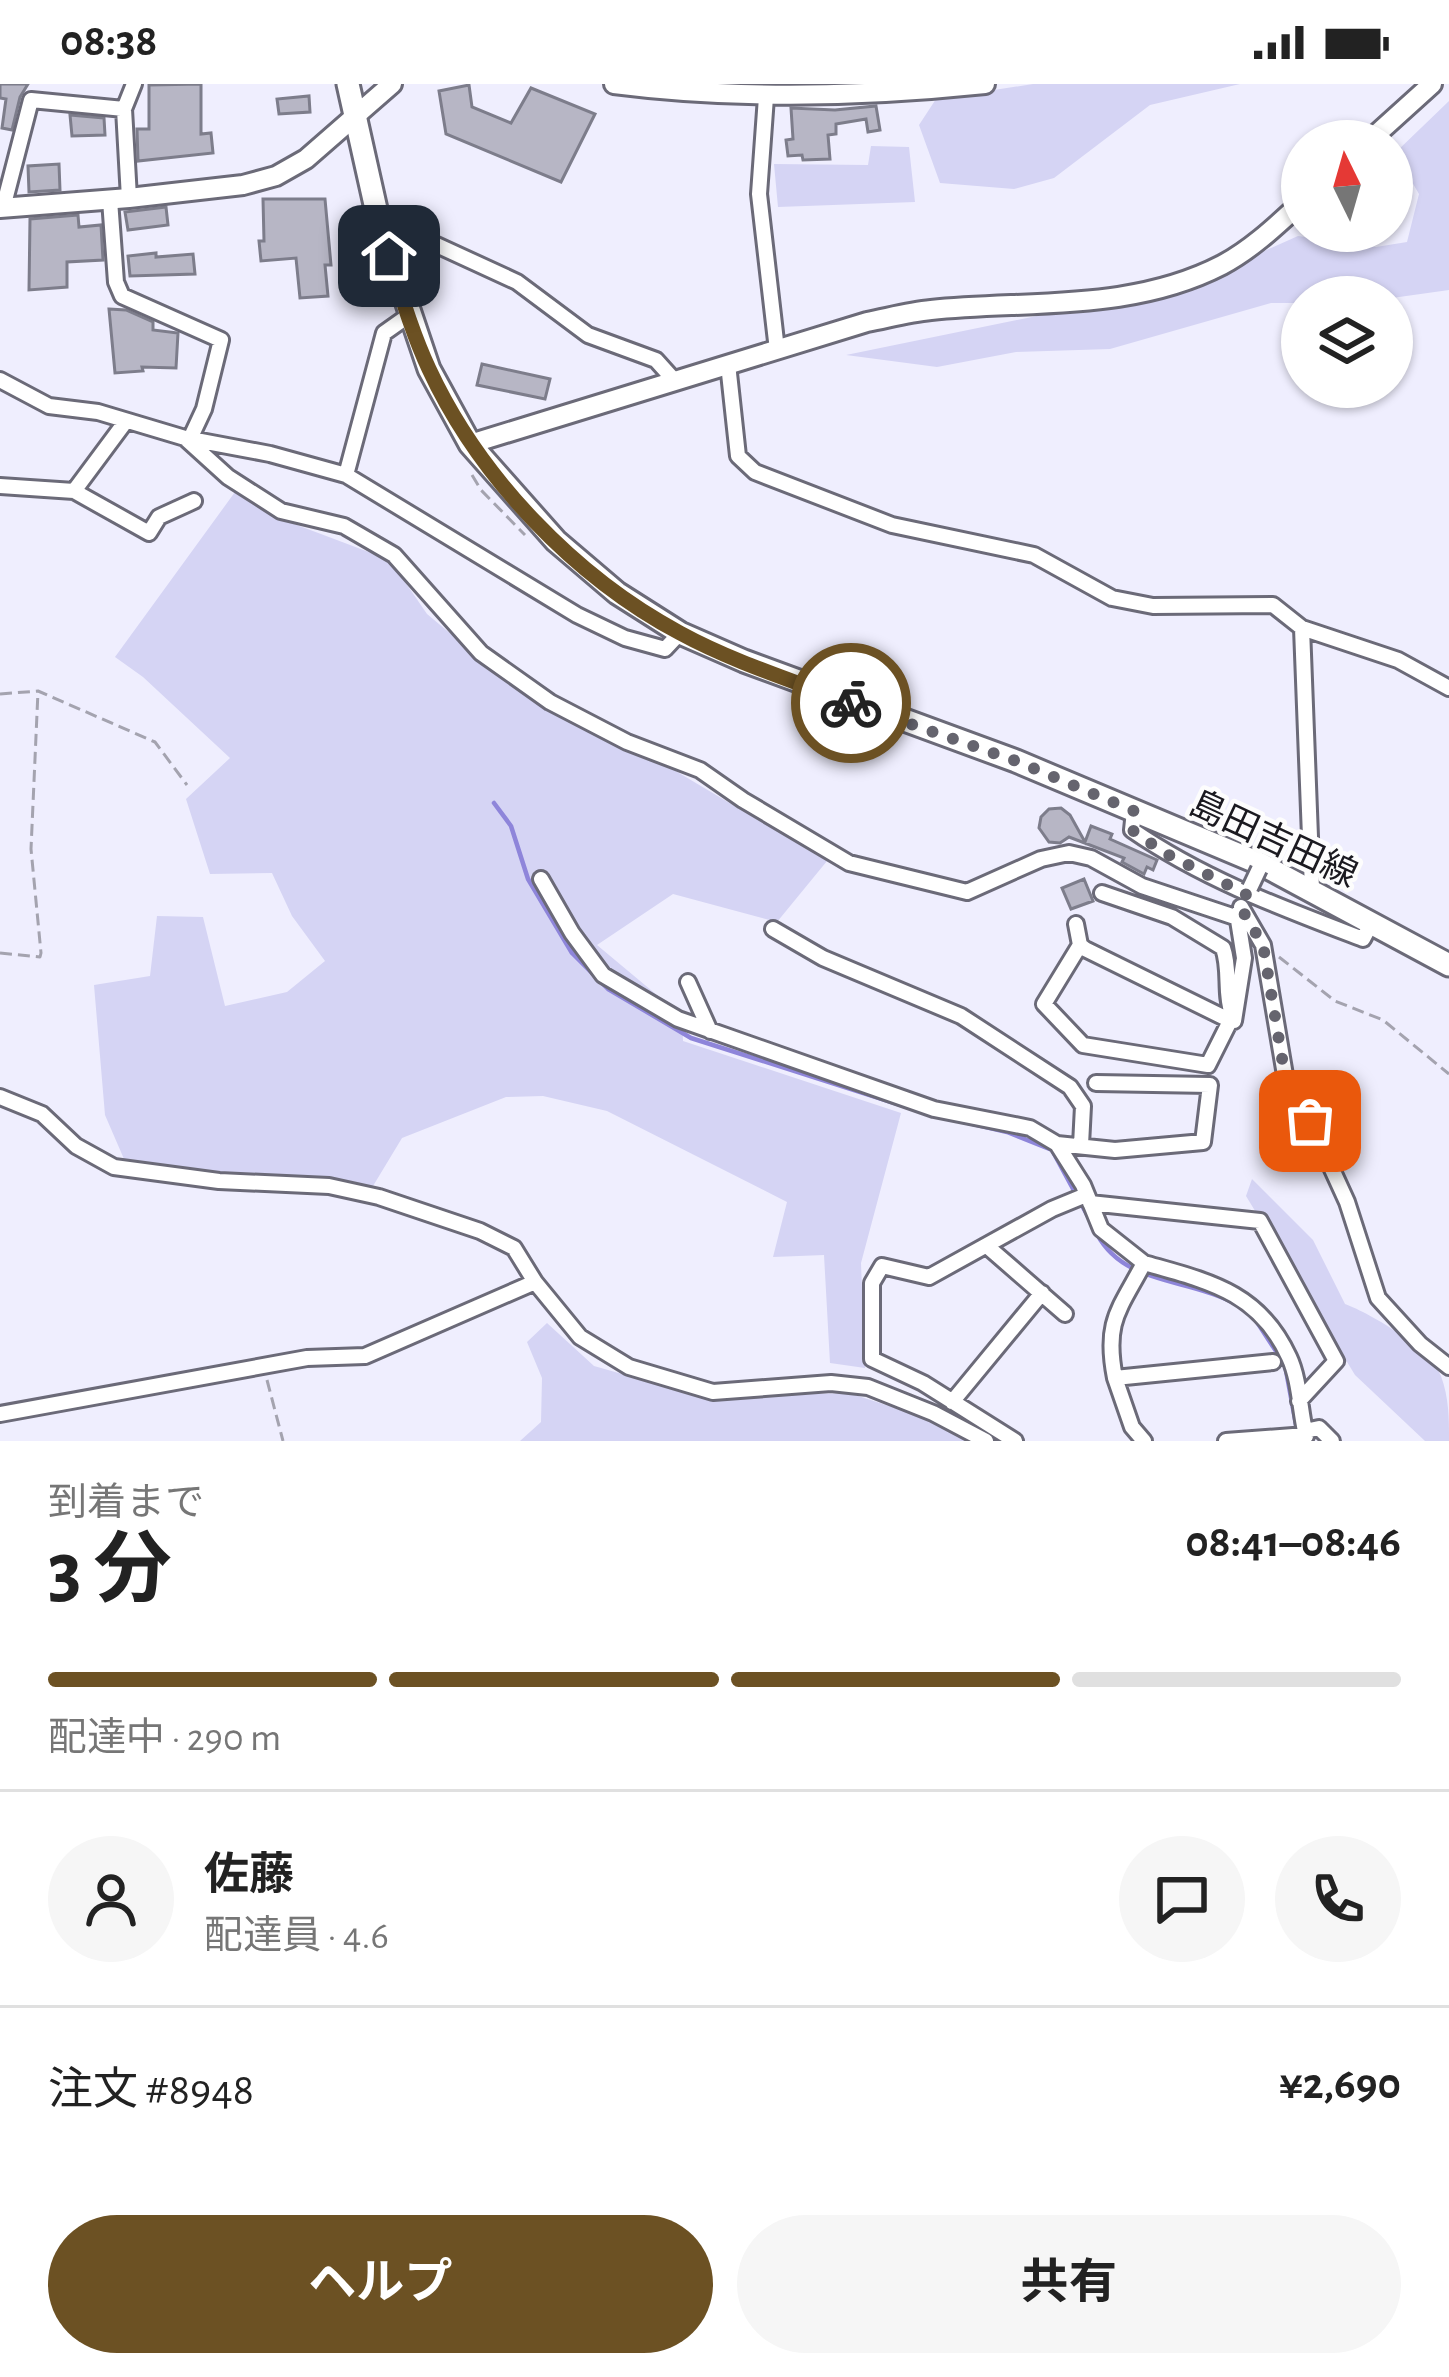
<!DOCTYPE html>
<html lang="ja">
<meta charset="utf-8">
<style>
body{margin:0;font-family:"Alegreya Sans","Noto Sans JP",sans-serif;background:#f6f6f6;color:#222;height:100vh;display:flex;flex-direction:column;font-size:45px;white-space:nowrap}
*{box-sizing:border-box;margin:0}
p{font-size:39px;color:#767676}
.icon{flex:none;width:66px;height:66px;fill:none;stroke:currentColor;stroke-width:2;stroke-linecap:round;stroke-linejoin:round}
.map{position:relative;height:1357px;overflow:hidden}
.side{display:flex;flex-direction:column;background:#fff;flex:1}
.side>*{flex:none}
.needle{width:78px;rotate:355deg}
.buttons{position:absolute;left:1281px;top:36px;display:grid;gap:24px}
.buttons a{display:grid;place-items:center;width:132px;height:132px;border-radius:50%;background:#fff;box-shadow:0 3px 9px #0004;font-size:60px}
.pin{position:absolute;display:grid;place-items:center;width:102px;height:102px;color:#fff;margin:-51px;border-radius:24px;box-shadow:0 6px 18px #0006}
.courier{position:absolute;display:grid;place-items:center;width:120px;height:120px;margin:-60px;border:9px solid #6c5123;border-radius:50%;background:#fff;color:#222;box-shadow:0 3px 15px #0007}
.head em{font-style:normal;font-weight:700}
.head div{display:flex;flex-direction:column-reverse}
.head{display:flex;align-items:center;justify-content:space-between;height:204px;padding:0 48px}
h1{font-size:78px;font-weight:700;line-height:90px}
.bar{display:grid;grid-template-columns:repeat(4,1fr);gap:18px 12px;align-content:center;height:144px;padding:0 48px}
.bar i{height:15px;border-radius:9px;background:#e0e0e0}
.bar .selected{background:#6c5123}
.bar p{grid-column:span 4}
.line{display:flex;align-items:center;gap:30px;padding:0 48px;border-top:3px solid #e0e0e0}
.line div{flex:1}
.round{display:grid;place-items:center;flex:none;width:126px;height:126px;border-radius:63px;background:#f6f6f6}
.action{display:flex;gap:24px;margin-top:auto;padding:24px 48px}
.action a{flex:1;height:138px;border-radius:72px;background:#6c5123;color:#fff;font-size:48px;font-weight:700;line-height:138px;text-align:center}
.action a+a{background:#f6f6f6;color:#222}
.status{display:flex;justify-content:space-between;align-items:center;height:84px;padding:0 60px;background:#fff;direction:ltr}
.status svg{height:33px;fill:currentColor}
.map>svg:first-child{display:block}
.green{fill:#d5d4f4}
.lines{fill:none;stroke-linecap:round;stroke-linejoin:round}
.stream{stroke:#8e85da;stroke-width:4.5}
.building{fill:#b7b6c5;stroke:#7d7d8b;stroke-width:3}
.street-casing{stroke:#6b6a78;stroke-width:20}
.secondary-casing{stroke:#6b6a78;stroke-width:24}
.primary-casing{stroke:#6b6a78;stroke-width:27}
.path{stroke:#a4a3af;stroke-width:3;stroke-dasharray:12 6;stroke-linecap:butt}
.street{stroke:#fff;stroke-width:14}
.secondary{stroke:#fff;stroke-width:18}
.primary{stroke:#fff;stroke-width:21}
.street-bridge-casing{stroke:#6b6a78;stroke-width:20;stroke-linecap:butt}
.street-bridge{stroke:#fff;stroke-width:14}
.done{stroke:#65646e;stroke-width:12;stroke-dasharray:0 21.6}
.route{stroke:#6c5123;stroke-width:15}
.labels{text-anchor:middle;stroke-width:9;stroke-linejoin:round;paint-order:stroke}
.street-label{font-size:36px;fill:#1b1a20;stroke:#fdfdfd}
</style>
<div class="status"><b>08:38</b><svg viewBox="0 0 49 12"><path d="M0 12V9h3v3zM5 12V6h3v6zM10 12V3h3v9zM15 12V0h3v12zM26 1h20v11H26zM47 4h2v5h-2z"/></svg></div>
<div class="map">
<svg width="1449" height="1357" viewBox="0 0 1449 1357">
<rect width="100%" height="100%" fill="#efeefe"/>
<path class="green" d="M1033 0H1240L1150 21 1054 94 1014 105 940 99 919 41 936 15Z
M1449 17V206L1392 214 1302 213V219H1271L1110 265 1016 268 937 283 846 271 1188 201 1298 152 1376 163 1407 158 1419 110 1395 69Z
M871 62 909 63 915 118 778 123 774 80 868 81Z
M235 408 289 438 390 476 427 530 530 616 674 686 827 777 777 838 673 810 597 861 682 932 683 957 901 1029 861 1179 865 1284 830 1279 824 1171 773 1173 787 1118 607 1027 543 1012 506 1013 402 1054 373 1102 254 1093 124 1075 105 1031 94 901 150 892 157 832 203 833 225 922 287 908 325 877 292 832 272 789 210 790 186 715 230 674 143 593 115 573Z
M1252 1095 1313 1156 1345 1220C1372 1230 1430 1265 1441 1292 1449 1314 1449 1334 1449 1357H1425L1355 1291 1246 1112Z
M547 1239 594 1282 703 1313 849 1309 917 1331 970 1357H520L541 1338 542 1294 527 1258Z"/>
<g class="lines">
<path class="stream" d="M494 719 511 742 528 795 572 869 608 905 691 954 932 1031
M960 1037 1007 1048 1052 1066 1092 1140
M1097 1150C1124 1201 1187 1194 1232 1218
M1255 1235 1285 1281 1297 1346"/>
</g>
<path class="building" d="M0 0H28L20 13 12 46 2 44 6 15 0 14Z
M201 0V50L211 49 213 69 138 77 137 45H149V1Z
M469 1 472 23 511 39 531 4 595 30 561 98 446 50 439 7Z
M309 12 310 28 279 30 277 15Z
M876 22 880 46 868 48 866 35 836 40V50L828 51 830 75 803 76 802 71 788 72 786 56 793 55 791 24 835 26Z
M70 31 104 34 105 51 72 52Z
M59 80 60 106 29 108 28 82Z
M263 115H325L331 181H325L328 212 300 214 296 174 261 177 259 157H264Z
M166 123 168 141 128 146 125 128Z
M78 131 79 143 101 141 103 176 67 178V203L29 206 30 135Z
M156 169V173L193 170 195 190 130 192 128 172Z
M109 225 126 226 153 238V246L178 249 176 284 142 283 143 287 115 289Z
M482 280 550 295 545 315 477 301Z
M1061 724 1070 731 1085 758 1091 742 1112 750 1110 755 1157 776 1153 786 1147 783 1144 790 1122 778 1124 774 1069 753 1060 759 1049 758 1039 744 1041 733 1049 725Z
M1084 795 1093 817 1071 825 1062 804Z"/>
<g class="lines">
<defs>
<path id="street" d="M766 13 759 110 777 266
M129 114 124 25 134 0
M110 116 116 198 122 212 221 256 204 325 190 355
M3 124 31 16 124 25
M378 134 517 198 588 251 656 276 674 296
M728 280 738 372 755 388 892 441 1034 471 1112 514 1153 522 1273 521 1302 544 1398 576 1449 604
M0 296 49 322 98 328 185 354 270 370 346 391 577 531 625 554 665 565 680 549
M185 354 228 393 281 427 344 442 394 471 481 569 550 618 627 658 700 686 743 716 849 779 967 808 1041 775 1069 769 1091 774 1142 802 1235 833
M346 391 384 249 408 232
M0 402 74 407 126 337
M74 407 149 449 159 433 194 417
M1302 544 1312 805
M1134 727 1132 746C1203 795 1282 824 1363 855L1372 838
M541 795 572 849 603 891 678 935 934 1025 1030 1044 1057 1060
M1102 809 1172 833 1223 864C1231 886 1224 909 1232 930
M1241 823 1263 861 1286 997 1310 1037 1347 1118 1378 1214 1420 1260 1449 1283
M1076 840 1080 861 1085 865 1223 933 1233 931 1208 981 1083 961 1044 920 1080 861
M773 845 823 874 961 932 1070 1003 1083 1022 1081 1061
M688 898 710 947
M1234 937 1244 874 1237 830
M1096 999 1210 1001 1203 1058 1115 1066 1057 1060 1083 1101 1101 1145 1144 1179
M0 1013 42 1030 76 1062 114 1083 219 1097 329 1102 379 1113 480 1147 514 1164 535 1198 580 1253 629 1283 713 1308 831 1299 868 1303 933 1329 986 1357
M1090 1119 1260 1137 1336 1277 1299 1317
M988 1163 1065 1230
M1115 1294C1104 1238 1119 1226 1144 1179 1207 1197 1259 1207 1289 1273 1299 1294 1300 1324 1305 1347
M952 1318 1042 1209
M0 1330 307 1274 365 1272 535 1198
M1306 1352 1305 1347 1319 1344 1332 1357
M1015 1357 923 1299 872 1275V1199L882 1182 929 1193 1052 1125 1086 1111
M1144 1357 1132 1343 1115 1294 1273 1278
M1226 1357 1306 1351"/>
<path id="secondary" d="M614 0C738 16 860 13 985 0
M1369 57 1432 0
M0 124 129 114 243 101 276 92 306 75 392 0
M470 360 867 238C888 234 909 228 931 226 1028 216 1131 228 1222 181 1252 165 1277 141 1302 118"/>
<path id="primary" d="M348 0 378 134 429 285 470 360 556 457 617 509 680 549 744 577 1016 677 1261 780 1449 881"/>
</defs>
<use href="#street" class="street-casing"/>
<use href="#secondary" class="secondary-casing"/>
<use href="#primary" class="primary-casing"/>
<path class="path" d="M472 391 481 406 525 451
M0 610 38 607 155 658 187 701
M0 869 40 873 41 869 31 765 38 607
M1279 873 1335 917 1383 936 1449 990
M267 1296 283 1357"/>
<use href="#street" class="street"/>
<use href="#secondary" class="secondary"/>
<use href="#primary" class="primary"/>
<defs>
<path id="street-bridge" d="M1250 804 1259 785"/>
</defs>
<use href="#street-bridge" class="street-bridge-casing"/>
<use href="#street-bridge" class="street-bridge"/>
</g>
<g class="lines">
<path class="done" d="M851 619 1016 677 1134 727 1132 746 1165 769 1246 810 1241 824 1263 861 1286 998 1310 1037"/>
<path class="route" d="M389 172C401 210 412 249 429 285 479 393 575 493 680 549 733 578 794 597 851 619"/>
</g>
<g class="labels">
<g class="street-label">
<text transform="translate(1274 754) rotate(25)" y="13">島田吉田線</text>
</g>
</g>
</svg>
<div class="buttons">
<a><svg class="needle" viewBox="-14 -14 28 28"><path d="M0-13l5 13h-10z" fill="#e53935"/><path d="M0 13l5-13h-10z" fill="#767676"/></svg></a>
<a><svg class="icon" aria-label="layers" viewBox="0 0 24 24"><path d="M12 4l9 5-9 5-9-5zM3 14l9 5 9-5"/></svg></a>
</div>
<div class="pin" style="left:1310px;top:1037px;background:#ea580c"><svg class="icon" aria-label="bag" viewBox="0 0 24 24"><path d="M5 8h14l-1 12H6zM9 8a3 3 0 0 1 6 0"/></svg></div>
<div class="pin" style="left:389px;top:172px;background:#1f2937"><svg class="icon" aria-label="home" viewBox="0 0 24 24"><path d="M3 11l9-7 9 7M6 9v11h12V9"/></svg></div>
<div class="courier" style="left:851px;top:619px"><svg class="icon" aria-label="bike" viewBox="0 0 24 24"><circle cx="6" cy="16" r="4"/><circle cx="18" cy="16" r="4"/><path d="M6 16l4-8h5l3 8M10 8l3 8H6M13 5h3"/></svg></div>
</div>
<section class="side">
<div class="head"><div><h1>3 分</h1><p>到着まで</p></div><em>08:41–08:46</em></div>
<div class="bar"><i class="selected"></i><i class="selected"></i><i class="selected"></i><i></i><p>配達中 · 290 m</p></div>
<div class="line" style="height:216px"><a class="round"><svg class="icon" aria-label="person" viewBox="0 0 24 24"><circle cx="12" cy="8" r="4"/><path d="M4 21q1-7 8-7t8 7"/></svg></a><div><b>佐藤</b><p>配達員 · 4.6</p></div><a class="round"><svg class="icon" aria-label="chat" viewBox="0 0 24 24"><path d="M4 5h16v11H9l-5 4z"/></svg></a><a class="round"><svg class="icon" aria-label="phone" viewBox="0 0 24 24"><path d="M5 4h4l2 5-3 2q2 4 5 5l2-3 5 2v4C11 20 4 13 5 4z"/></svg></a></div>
<div class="line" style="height:156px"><div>注文 #8948</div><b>¥2,690</b></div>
<div class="action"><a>ヘルプ</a><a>共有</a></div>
</section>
